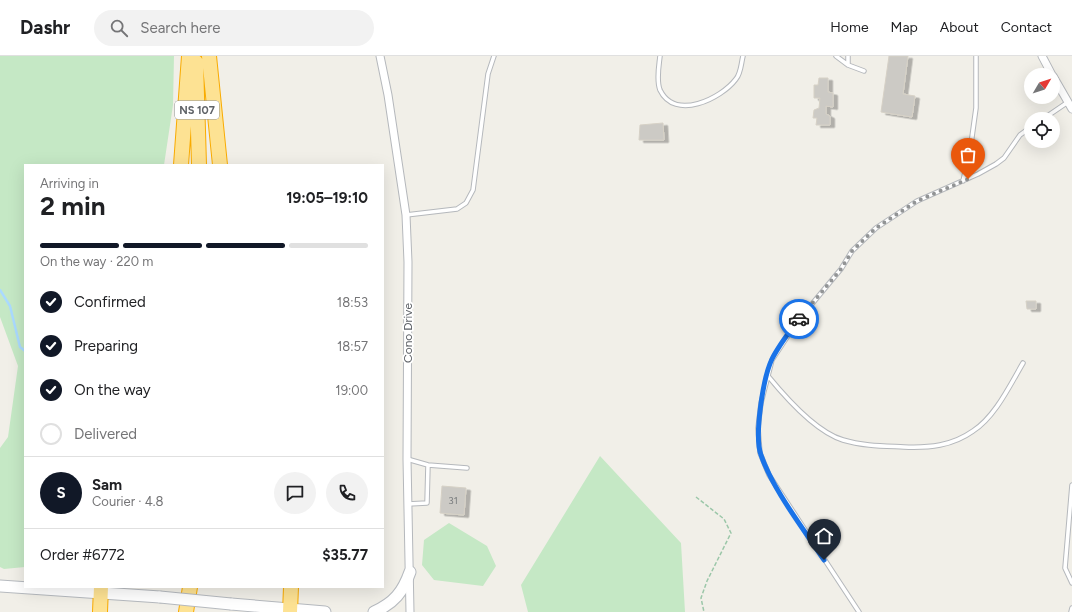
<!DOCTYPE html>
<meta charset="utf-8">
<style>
body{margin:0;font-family:Figtree,sans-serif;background:#f2f2f2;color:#202124;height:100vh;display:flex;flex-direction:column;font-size:15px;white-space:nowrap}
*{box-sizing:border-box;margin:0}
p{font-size:13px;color:#757577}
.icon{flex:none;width:22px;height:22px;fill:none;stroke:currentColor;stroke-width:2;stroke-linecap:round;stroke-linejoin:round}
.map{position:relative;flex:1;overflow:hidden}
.side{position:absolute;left:24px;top:108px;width:360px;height:424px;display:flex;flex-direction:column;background:#fff;border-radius:0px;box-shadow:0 4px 16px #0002}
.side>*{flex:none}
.needle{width:26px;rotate:51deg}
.controls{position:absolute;left:1024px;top:12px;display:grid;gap:8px}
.controls a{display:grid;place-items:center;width:36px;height:36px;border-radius:50%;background:#fff;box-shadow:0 4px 16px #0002;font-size:20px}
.pin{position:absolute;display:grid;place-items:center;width:34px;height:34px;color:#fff;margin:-41px -17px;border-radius:50% 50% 50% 0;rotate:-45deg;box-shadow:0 0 4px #0007}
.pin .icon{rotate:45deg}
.courier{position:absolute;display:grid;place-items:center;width:40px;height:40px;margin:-20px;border:3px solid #1a73e8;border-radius:50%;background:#fff;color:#222;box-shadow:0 1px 5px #0007}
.headline em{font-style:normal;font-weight:700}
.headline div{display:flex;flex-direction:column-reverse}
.headline{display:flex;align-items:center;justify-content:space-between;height:68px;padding:0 16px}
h1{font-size:26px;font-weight:700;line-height:30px}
.bar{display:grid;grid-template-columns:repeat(4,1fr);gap:6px 4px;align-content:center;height:48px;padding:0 16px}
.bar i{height:5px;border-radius:3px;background:#e0e0e0}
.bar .on{background:#111827}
.bar p{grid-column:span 4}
.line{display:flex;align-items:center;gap:10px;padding:0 16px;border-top:1px solid #e0e0e0}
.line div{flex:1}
.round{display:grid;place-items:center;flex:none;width:42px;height:42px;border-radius:21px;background:#f2f2f2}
ol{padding:0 16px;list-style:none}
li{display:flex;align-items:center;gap:12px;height:44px}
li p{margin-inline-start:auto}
li .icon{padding:4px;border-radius:50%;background:#111827;color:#fff;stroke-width:4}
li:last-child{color:#757577}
li i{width:22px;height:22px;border:2px solid #e0e0e0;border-radius:50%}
header{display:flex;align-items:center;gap:24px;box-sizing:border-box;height:56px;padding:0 20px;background:#fff;border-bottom:1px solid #e0e0e0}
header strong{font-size:19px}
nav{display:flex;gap:22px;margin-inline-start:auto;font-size:14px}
.search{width:280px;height:36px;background:#f2f2f2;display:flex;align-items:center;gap:10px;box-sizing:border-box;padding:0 14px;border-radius:22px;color:#757577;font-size:15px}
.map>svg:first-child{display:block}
.green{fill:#c5e8c5}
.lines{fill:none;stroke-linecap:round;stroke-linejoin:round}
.stream{stroke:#aadaff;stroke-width:2.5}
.building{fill:#cccac5;stroke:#d6d1c6;filter:url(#shadow)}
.lane-casing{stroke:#b5b8bc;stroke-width:5.5}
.street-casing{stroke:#b5b8bc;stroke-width:9}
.secondary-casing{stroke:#b6babf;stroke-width:13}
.highway-casing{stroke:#f9ab00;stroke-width:16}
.path{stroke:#9cc7a9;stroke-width:1.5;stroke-dasharray:4 2;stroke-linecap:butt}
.lane{stroke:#fff;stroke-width:3.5}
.street{stroke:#fff;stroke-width:7}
.secondary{stroke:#fff;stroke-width:11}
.highway{stroke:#fde293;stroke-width:14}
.secondary-bridge-casing{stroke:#b6babf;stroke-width:13;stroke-linecap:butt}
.secondary-bridge{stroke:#fff;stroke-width:11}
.done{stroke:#929495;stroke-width:4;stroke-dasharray:0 7.2}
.route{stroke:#1a73e8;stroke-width:5}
.labels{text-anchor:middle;stroke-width:3.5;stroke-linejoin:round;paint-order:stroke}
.number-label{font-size:10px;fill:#7a7d7f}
.shield{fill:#fff;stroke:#8f9295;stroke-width:1}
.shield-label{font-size:11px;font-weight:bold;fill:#5f6368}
.street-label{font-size:12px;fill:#5f6368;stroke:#fff}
</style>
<header>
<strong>Dashr</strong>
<div class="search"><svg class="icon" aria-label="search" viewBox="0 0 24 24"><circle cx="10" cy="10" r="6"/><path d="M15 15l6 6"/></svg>Search here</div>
<nav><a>Home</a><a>Map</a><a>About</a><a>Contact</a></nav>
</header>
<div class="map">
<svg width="1072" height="556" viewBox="0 0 1072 556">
<defs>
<filter id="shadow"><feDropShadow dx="4.5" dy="2.5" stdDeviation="0" flood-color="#0004"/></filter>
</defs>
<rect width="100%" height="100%" fill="#f1efe8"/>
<path class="green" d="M0 0H174L173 49 164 109H25V511L4 513 0 511V392L8 381 18 310 0 261Z
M600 400 681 487 685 556H528L521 529Z
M449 467 487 490 496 510 483 530 434 524 422 509 424 484Z"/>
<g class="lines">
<path class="stream" d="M0 234 10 250 20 291 25 295"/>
</g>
<path class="building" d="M889 0H908L903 38 915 40 912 61 881 56Z
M819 22H828V36L833 37V51L826 50V58L830 60V69H816L817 62H813L814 54 819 52 820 42H814V29H818Z
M663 67 664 84H639L640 69Z
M1026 245H1036V253H1027Z
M442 430 466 432 464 459 440 457Z"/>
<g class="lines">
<defs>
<path id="lane" d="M660 0C659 10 656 24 660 34 675 65 721 43 736 23 741 17 741 8 743 0
M836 0 848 9 864 15
M848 9V0
M1043 63 1068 46
M963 125 971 88 976 52V0
M406 159 457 153 466 147 473 134 488 18 494 0
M768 320C786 342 816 376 843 384 863 390 884 390 904 391 929 392 952 390 973 375 995 361 1010 329 1023 307
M407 403 428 409 467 412
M1072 429 1065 512 1072 527
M408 448 427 447 428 409
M859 556 769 419 760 397 758 372 761 347 772 304 797 266 841 213 852 195 876 172 917 145 978 118 996 108 1004 102 1020 79 1031 71
M1071 556 1072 552"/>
<path id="street" d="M380 0 388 39 406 159 408 206 407 403 410 556
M1042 0 1052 19
M1053 20 1072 53"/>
<path id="secondary" d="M0 530 160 541
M231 548 325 556
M374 556C394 547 403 536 410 516"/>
<path id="highway" d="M209 0 220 109
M196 6 199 109
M181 109 189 0
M100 556 101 531
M186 556 190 531
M290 556 291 531"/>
</defs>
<use href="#lane" class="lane-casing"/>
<use href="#street" class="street-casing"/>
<use href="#secondary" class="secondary-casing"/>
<use href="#highway" class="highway-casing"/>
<path class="path" d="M696 441 724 463 731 477 707 525 701 542 704 556"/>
<use href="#lane" class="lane"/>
<use href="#street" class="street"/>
<use href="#secondary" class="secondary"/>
<use href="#highway" class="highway"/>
<defs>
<path id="secondary-bridge" d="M160 541 231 548"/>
</defs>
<use href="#secondary-bridge" class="secondary-bridge-casing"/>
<use href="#secondary-bridge" class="secondary-bridge"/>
</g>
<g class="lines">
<path class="done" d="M799 263 841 213 852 195 876 172 917 145 968 123"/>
<path class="route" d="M799 263C790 275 779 289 772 303 763 322 754 380 761 399 773 434 803 472 824 504"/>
</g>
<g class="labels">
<g class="number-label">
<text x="453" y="448">31</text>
</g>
<rect class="shield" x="175" y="45" width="44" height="18" rx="3"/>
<g class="shield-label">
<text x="197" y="58">NS 107</text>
</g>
<g class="street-label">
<text transform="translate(408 277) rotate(-90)" y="4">Cono Drive</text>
</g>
</g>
</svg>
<div class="controls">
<a><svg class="needle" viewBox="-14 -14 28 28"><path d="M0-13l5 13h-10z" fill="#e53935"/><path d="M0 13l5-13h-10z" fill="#757577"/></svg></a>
<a><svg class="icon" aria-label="locate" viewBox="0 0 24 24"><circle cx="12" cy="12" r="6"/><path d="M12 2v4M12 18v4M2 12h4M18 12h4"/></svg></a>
</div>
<div class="pin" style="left:968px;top:123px;background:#ea580c"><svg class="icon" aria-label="bag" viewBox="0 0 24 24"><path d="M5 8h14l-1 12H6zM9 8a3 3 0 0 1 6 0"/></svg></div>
<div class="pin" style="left:824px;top:504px;background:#1f2937"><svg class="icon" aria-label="home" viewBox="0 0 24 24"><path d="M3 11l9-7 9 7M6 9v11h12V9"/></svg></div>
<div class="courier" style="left:799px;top:263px"><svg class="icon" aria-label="car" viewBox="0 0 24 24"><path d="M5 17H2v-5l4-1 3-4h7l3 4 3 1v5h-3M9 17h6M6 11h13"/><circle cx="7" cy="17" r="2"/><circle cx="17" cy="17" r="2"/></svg></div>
<section class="side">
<div class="headline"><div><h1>2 min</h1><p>Arriving in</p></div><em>19:05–19:10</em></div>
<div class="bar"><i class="on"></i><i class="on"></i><i class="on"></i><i></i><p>On the way · 220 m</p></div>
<ol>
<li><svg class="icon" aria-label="check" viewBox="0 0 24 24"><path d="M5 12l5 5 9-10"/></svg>Confirmed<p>18:53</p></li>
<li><svg class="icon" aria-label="check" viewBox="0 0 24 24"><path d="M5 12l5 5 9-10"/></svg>Preparing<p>18:57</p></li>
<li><svg class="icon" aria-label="check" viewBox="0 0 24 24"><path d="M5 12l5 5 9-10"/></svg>On the way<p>19:00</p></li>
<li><i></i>Delivered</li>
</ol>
<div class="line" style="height:72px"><b class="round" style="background:#111827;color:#fff">S</b><div><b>Sam</b><p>Courier · 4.8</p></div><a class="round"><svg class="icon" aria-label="chat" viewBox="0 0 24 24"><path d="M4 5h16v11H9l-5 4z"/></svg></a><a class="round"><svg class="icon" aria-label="phone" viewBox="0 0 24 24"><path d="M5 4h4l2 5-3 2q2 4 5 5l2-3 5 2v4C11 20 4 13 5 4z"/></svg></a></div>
<div class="line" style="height:52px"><div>Order #6772</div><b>$35.77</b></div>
</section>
</div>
